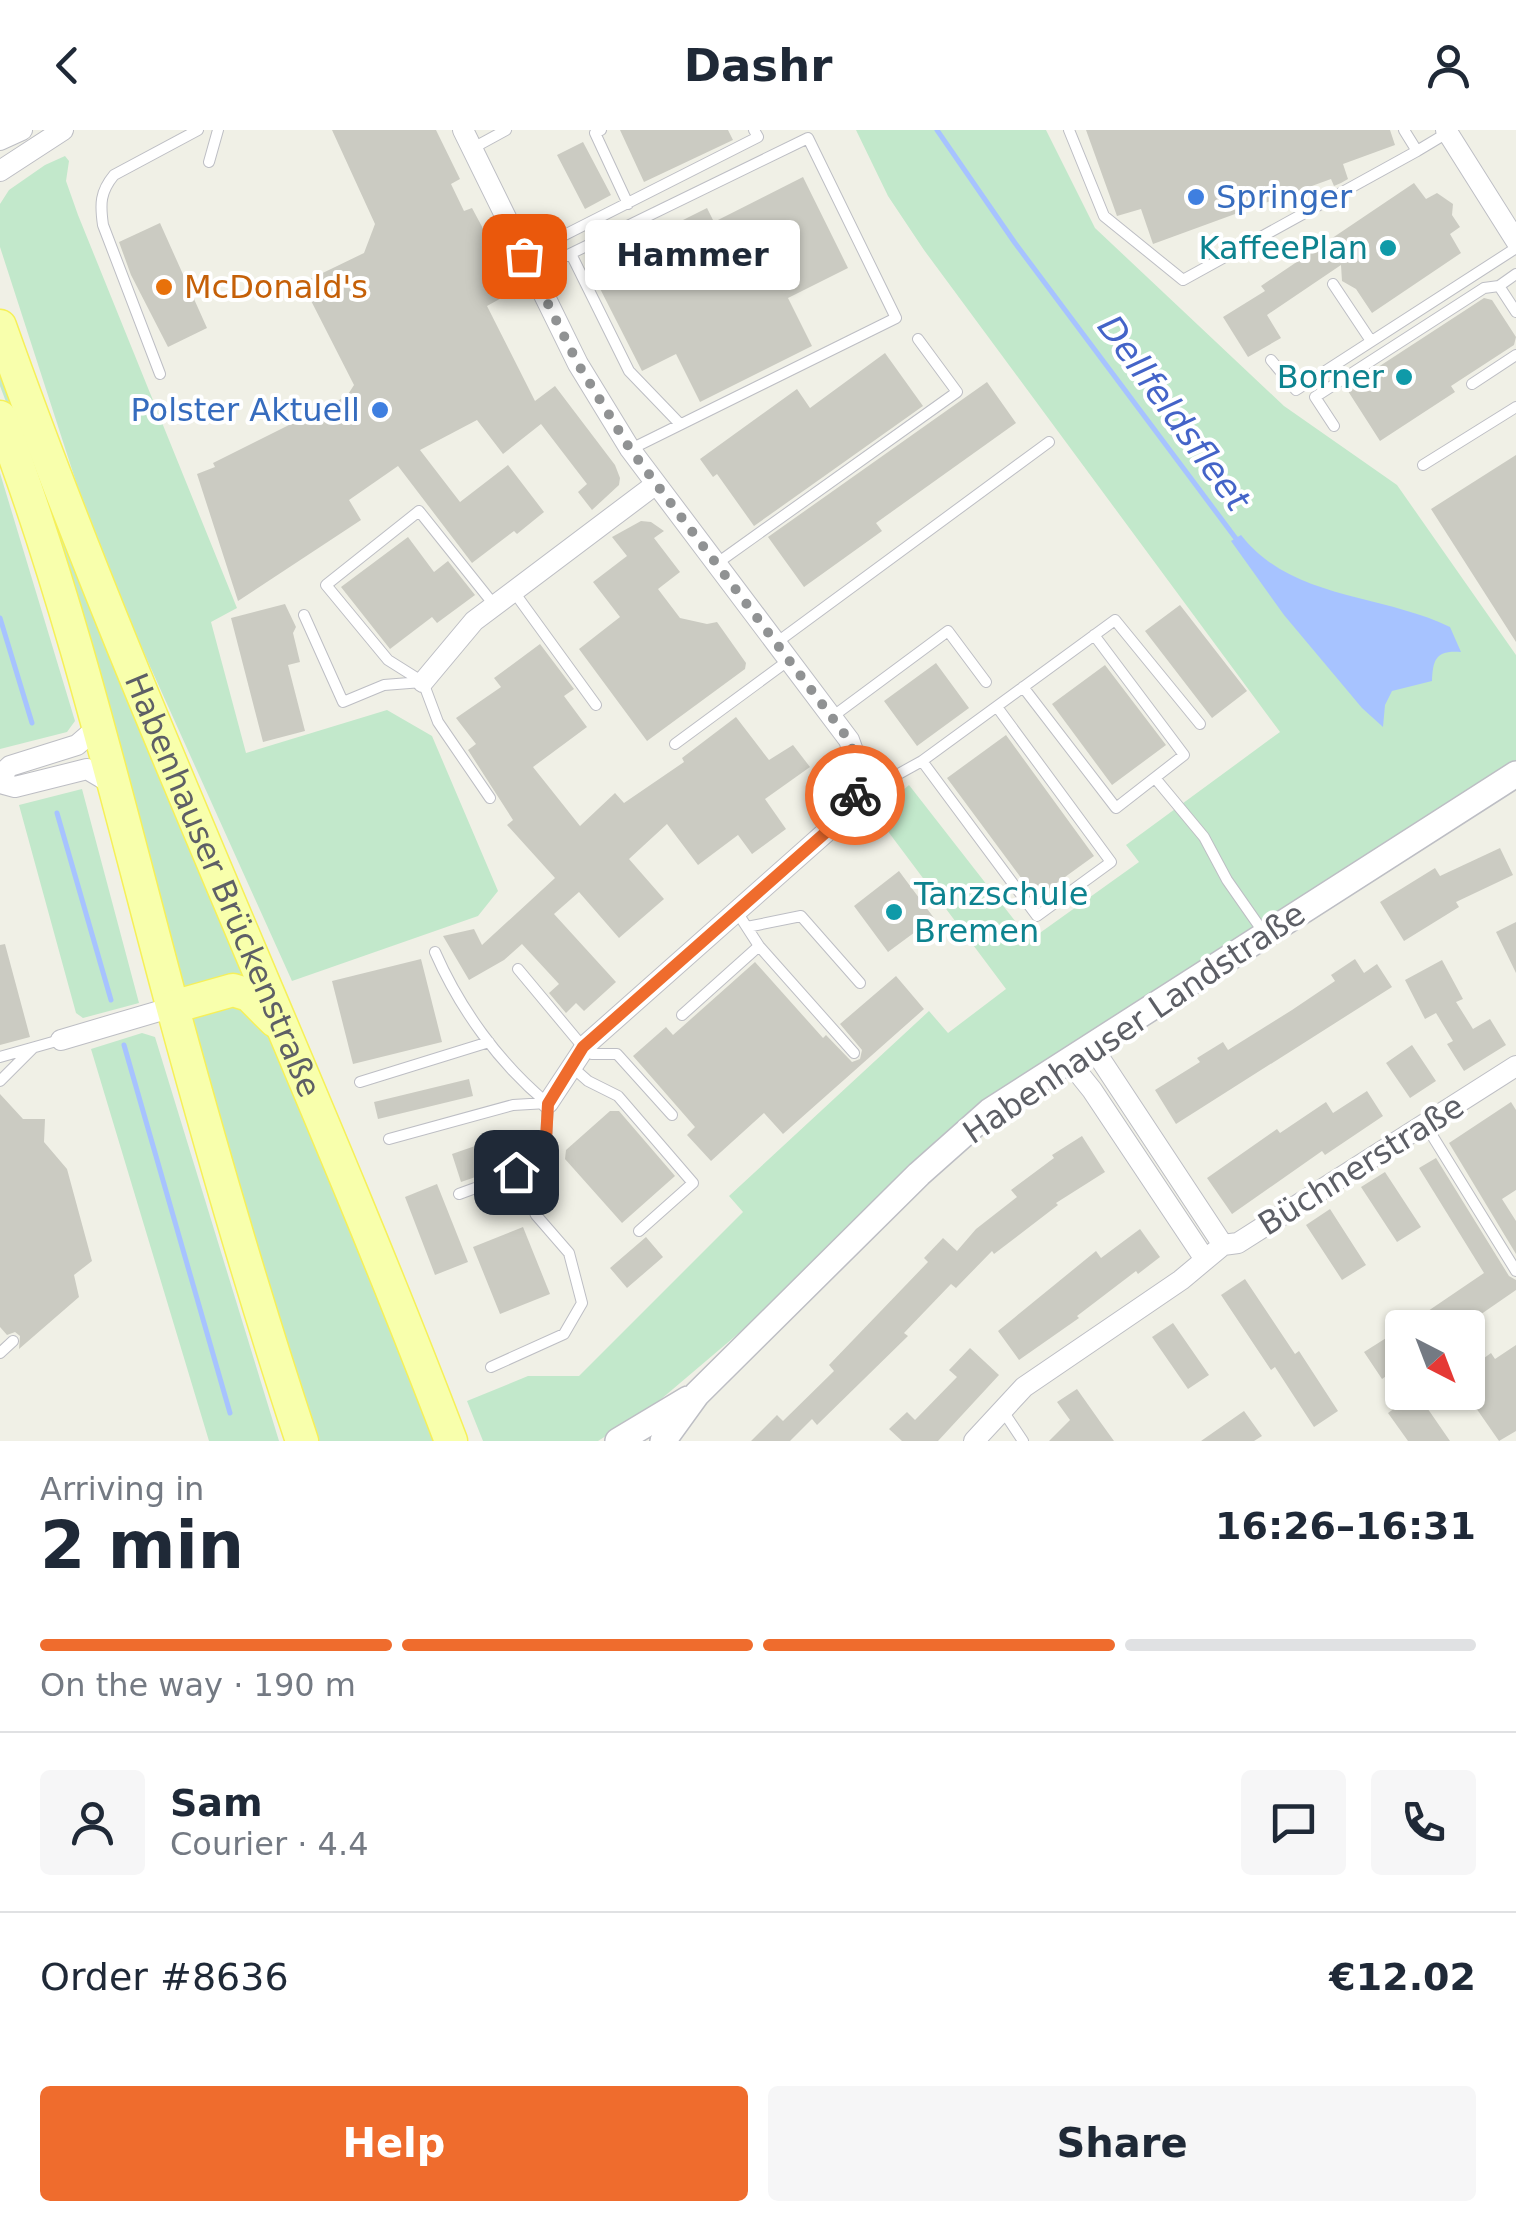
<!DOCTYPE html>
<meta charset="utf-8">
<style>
body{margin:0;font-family:"DejaVu Sans",sans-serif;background:#f6f6f7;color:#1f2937;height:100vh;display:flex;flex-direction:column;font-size:38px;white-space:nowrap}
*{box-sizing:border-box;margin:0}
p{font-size:32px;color:#747a83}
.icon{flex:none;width:55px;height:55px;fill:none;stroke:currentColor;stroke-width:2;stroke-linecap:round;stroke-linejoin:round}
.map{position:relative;height:1311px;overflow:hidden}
.details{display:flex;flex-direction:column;background:#fff;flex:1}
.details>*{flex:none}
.needle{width:65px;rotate:138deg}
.controls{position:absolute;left:1385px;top:1180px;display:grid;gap:20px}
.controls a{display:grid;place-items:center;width:100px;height:100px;border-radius:10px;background:#fff;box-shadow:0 2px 8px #0004;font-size:50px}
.pin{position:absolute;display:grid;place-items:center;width:85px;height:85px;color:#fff;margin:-42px;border-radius:20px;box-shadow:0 5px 15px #0006}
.courier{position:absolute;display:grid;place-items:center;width:100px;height:100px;margin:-50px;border:8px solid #ef6c2d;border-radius:50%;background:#fff;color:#222;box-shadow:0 2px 12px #0007}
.bubble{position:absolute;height:70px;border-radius:10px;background:#fff;box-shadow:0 2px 8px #0004;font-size:32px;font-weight:800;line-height:70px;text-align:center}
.overview em{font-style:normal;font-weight:800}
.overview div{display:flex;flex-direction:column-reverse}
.overview{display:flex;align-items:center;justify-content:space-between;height:170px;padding:0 40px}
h1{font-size:65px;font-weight:800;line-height:75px}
.bar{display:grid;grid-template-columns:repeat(4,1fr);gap:15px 10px;align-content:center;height:120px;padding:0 40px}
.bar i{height:12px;border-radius:8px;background:#e0e1e3}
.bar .on{background:#ef6c2d}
.bar p{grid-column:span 4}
.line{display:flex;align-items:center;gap:25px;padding:0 40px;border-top:2px solid #e0e1e3}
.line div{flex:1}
.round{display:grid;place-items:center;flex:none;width:105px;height:105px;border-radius:10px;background:#f6f6f7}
.button{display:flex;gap:20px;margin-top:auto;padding:20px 40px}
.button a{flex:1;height:115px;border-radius:10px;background:#ef6c2d;color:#fff;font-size:40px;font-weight:800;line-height:115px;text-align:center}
.button a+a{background:#f6f6f7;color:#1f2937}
header{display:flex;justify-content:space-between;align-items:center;height:130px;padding:0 40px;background:#fff;font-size:45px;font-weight:800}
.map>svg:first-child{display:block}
.green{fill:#c2e8cb}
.water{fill:#a7c3ff}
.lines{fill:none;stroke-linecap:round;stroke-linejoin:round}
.stream{stroke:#a7c3ff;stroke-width:5}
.building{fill:#cbcbc2}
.service-casing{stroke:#bdbec4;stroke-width:12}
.minor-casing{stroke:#bdbec4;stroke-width:22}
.tertiary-casing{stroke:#bdbec4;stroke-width:28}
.primary-casing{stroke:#f6f059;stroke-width:35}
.service{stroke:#fff;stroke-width:10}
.minor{stroke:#fff;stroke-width:20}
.tertiary{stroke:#fff;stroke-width:25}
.primary{stroke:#f8ffac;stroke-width:32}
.done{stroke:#909293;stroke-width:10;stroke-dasharray:0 18}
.route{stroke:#ef6c2d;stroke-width:12}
.shop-dot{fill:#3f7fe0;stroke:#fff;stroke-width:4}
.culture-dot{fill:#0f9aa8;stroke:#fff;stroke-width:4}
.food-dot{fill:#e8710a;stroke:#fff;stroke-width:4}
.labels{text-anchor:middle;stroke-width:8;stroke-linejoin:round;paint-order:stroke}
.shop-label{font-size:32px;fill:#366cbe;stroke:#fff;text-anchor:start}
.culture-label{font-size:32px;fill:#0d838f;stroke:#fff;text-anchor:end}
.food-label{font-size:32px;fill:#c56008;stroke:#fff;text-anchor:start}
.street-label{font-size:32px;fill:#5d5f66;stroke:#fff}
.water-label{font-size:35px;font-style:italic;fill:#4464c8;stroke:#fff}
</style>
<header><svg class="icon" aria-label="back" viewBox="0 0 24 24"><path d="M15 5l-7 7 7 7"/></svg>Dashr<svg class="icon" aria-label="person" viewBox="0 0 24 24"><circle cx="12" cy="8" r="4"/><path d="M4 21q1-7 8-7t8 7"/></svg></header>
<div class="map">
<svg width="1516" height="1311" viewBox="0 0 1516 1311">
<rect width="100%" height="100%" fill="#f0f0e6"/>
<path class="green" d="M856 0H1046L1095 98 1284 276 1397 355 1516 525V632L1107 891 653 1276 598 1311H483L467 1271 528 1246H579L743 1082 729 1066 929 881 948 903 1006 859 875 684 909 655 1030 810 1139 732 1126 715 1280 602 924 120 888 66Z
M65 26 69 31 66 51 78 85 237 478 211 492 246 623 387 580 432 606 498 761 478 786 292 851 135 503 77 355 0 117V74L9 60 45 35Z
M0 245 5 254 257 855 181 864 31 338 0 256Z
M0 343 75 591 67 602 0 619Z
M82 659 139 873 83 888 76 883 19 675Z
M236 876 244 877 265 898 321 1031 358 1091 437 1311H313L188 890Z
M142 903 155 907 279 1311H209L91 919Z"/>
<path class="water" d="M1241 405C1292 470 1380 463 1450 497L1461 522C1436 520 1433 529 1432 551L1392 561 1385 575 1383 597 1362 578 1284 485 1231 411Z"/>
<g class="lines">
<path class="stream" d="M937 0 1015 113 1240 414
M0 488 32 593
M57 683 111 870
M124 915 230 1283"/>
</g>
<path class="building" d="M332 0H436L460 49 451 54 464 81 472 78 516 160 487 176 535 271 555 256 615 335 620 348 619 355 592 380 578 362 587 354 541 294 503 324 477 290 420 320 460 372 508 335 544 382 517 404 514 401 472 433 398 336 349 370 361 390 238 471 197 344 215 337 213 333 347 266 354 255 302 153 364 123 375 94Z
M620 0H728L733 10 644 52Z
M1086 0H1390L1395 15 1343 34 1348 49 1341 53 1334 56 1331 49 1153 114 1141 79 1117 86Z
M583 12 611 65 585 79 557 25Z
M803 47 848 138 788 168 812 216 700 272 676 224 642 241 589 137 707 78 714 92Z
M1414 53 1426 69 1437 63 1453 74 1452 85 1460 97 1450 104 1461 123 1372 183 1356 159 1342 151 1341 135 1267 185 1281 208 1248 227 1223 187 1265 161 1261 156Z
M160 93 207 198 168 217 131 145 119 112Z
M1484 168 1492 170 1516 207 1514 215 1451 256 1455 262 1380 311 1346 258Z
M885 223 923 276 754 396 717 344 713 347 700 329 797 259 810 278Z
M987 252 1016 293 876 393 882 401 804 457 768 407Z
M1516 325V512L1431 379Z
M641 391 651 392 664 401 654 408 680 442 658 459 680 488 707 494 717 492 746 533 745 539 647 611 579 519 620 487 593 452 627 426 612 407Z
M408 407 434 442 448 431 475 465 437 493 432 487 390 519 341 457Z
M285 474 296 497 293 503 300 532 288 535 305 601 263 612 231 488Z
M1180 475 1247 561 1212 588 1145 501Z
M540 514 574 559 564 566 587 597 533 637 580 696 615 663 624 673 684 632 682 628 736 587 769 630 793 615 810 637 765 669 786 699 752 724 738 705 698 735 667 694 629 729 664 769 619 808 579 762 554 784 616 852 584 881 576 873 566 883 549 863 559 854 522 814 504 830 469 850 443 806 474 799 482 815 555 748 507 695 513 690 468 620 476 614 456 588 501 557 494 548Z
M936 533 969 578 917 616 884 571Z
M1105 535 1166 615 1112 655 1052 574Z
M1006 605 1094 726 1036 768 947 648Z
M1500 718 1513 745 1456 772 1459 777 1404 811 1380 772 1435 738 1440 746Z
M899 741 934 788 888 822 854 776Z
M1516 792V843L1496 802Z
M5 814 30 907 0 915V815Z
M421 829 442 912 353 934 332 851Z
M1355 829 1364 843 1377 834 1392 857 1176 994 1155 960 1200 932 1197 928 1223 912 1228 920 1292 880 1335 851 1331 845Z
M1442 830 1463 869 1456 872 1473 899 1490 889 1506 915 1464 941 1447 914 1453 911 1436 883 1425 889 1405 850Z
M755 832 823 908 826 905 852 932 860 929 862 920 840 894 896 846 924 879 783 1004 764 983 711 1031 687 1005 695 997 633 926 666 897 673 905Z
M1412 915 1436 951 1410 968 1386 933Z
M469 949 473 966 378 989 374 972Z
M1367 961 1383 986 1325 1025 1322 1021 1232 1084 1207 1048 1277 999 1280 1003 1326 972 1333 983Z
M0 964 23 989H45L44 1012 67 1039 92 1131 74 1145 79 1167 19 1219 20 1206 15 1202 7 1205 0 1197Z
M1511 972 1516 980V1060L1502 1069 1516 1091V1124L1449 1013Z
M610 981H619L675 1046 622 1093 565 1029 566 1020Z
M504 1006 513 1034 461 1052 452 1024Z
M1082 1006 1105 1042 1056 1073 1058 1075 994 1124 992 1121 956 1158 951 1154 904 1203 908 1206 817 1295 812 1289 790 1311H751L777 1285 783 1291 834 1241 829 1235 928 1132 924 1128 943 1108 957 1121 976 1099 1017 1067 1011 1060 1054 1028 1052 1025Z
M1436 1028 1509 1146 1516 1150V1160L1461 1198H1403L1484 1143 1419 1038Z
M1385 1042 1421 1097 1397 1112 1361 1057Z
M437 1054 468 1132 435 1145 405 1067Z
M1330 1079 1366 1135 1342 1150 1306 1095Z
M523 1097 550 1164 500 1184 473 1117Z
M1140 1099 1160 1127 1138 1144 1136 1141 1077 1186 1079 1188 1019 1230 998 1201 1096 1121 1101 1128Z
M646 1107 663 1127 627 1158 610 1138Z
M1245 1149 1295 1224 1299 1221 1338 1281 1314 1297 1275 1237 1271 1240 1221 1165Z
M1173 1193 1209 1245 1188 1259 1152 1207Z
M1402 1198V1235L1382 1249 1364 1222Z
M1516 1215V1301L1499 1311 1467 1265 1480 1256 1469 1239 1491 1223 1495 1229Z
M970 1218 999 1245 938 1311H902L889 1299 907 1282 915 1290 957 1247 949 1240Z
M1077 1259 1101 1293 1114 1311H1049L1070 1290 1057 1272Z
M1416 1263 1430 1282 1450 1311H1408L1388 1283Z
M1244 1281 1262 1306 1254 1311H1201Z"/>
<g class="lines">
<defs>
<path id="service" d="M601 0 595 3 628 74
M1069 0 1104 86 1183 150 1417 21 1404 0
M473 18 506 0
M1417 21 1447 3
M209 32 218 0
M571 124 629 241 680 294
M525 125 758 7 754 0
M533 142 808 8 896 188 631 319
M1333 154 1371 211
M1499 156 1516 182
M1271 230 1296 260 1516 118
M160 244 103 95C100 74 100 62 114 45L198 0
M1472 254 1516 225
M1334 296 1315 267 1484 158 1499 156 1516 144
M1423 335 1516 277
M716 434 957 262 918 209
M514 462 596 575
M304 485 343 572 384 555 422 552
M776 513 1049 312
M1023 557 1116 678 1184 625 1094 505
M832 587 948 501 986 552
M675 614 789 530
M922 631 1037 786 1111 732 997 577
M861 643 895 646 922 631 1115 490 1200 594
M1155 648 1204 707 1227 750 1264 803
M490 668 438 592 423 552 388 530 326 455 419 381 495 476
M737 782 759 816 854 923
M747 797 801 786 860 853
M435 822C460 879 499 933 547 973
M518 839 583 917 592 924H617L672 985
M682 885 759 816
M0 927 60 910
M571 936 588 951 618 966 693 1053 639 1101
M0 951 33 918
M360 952 489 912
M1425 994 1516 1141
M389 1009 513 975 547 973
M459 1064 516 1043
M0 1223 13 1211
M491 1237 564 1204 582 1173 569 1123 536 1085 516 1043 546 1010 548 973
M1003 1281 1023 1311"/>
<path id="minor" d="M463 0 578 234 630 319 849 610 861 643 851 680 587 914 548 973
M1446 0 1516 111
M0 10 22 0
M0 41 63 0
M423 552 474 491 656 354
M0 646 10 636 77 615 99 596
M0 653 15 657 87 639 114 655
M61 910 173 877
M1091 915 1223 1115
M1068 930 1092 960 1204 1128
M974 1311 1024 1257 1181 1150 1223 1115 1238 1113 1516 936"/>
<path id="tertiary" d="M618 1311 688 1269
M663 1311 697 1264 919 1044 990 981 1516 644"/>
<g id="primary">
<path id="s1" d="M0 196C134 574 308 936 451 1311"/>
<path d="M0 287C73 479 119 678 172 875 212 1022 254 1167 302 1311"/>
<path d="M173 877 233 860 249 865 275 891"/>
</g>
</defs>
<use href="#service" class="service-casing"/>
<use href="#minor" class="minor-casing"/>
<use href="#tertiary" class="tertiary-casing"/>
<use href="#primary" class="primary-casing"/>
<use href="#service" class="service"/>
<use href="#minor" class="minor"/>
<use href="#tertiary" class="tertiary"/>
<use href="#primary" class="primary"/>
</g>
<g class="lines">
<path class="done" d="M524 126 578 234 630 319 849 610 861 643 855 665"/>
<path class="route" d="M516 1042 546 1010 548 974 583 917 851 680 855 665"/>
</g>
<g class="shop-dot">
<circle cx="1196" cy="67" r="10"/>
<circle cx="380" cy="280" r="10"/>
</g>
<g class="culture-dot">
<circle cx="1388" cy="118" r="10"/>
<circle cx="1404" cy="247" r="10"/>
<circle cx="894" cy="782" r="10"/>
</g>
<circle class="food-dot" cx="164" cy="157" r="10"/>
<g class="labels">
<g class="shop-label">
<text x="1216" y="78">Springer</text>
<text x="360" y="291" text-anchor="end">Polster Aktuell</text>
</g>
<g class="culture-label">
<text x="1368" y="129">KaffeePlan</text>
<text x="1384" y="258">Borner</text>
<text x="914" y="775" text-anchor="start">Tanzschule<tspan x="914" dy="37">Bremen</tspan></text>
</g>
<g class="food-label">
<text x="184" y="168">McDonald's</text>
</g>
<g class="street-label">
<text dy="11" stroke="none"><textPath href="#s1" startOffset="602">Habenhauser Brückenstraße</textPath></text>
<text transform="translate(1134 893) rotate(-34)" y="11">Habenhauser Landstraße</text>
<text transform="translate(1361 1035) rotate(-32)" y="11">Büchnerstraße</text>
</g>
<g class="water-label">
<text transform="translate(1174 283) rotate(54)" y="12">Dellfeldsfleet</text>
</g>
</g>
</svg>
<div class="controls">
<a><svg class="needle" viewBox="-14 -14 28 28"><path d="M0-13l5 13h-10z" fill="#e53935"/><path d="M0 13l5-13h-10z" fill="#747a83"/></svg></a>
</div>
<div class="pin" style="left:524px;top:126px;background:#ea580c"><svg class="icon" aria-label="bag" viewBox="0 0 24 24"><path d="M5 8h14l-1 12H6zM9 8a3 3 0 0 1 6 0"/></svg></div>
<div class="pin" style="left:516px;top:1042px;background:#1f2937"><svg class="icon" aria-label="home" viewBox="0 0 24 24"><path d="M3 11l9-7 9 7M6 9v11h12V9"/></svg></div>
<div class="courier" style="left:855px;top:665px"><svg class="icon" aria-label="bike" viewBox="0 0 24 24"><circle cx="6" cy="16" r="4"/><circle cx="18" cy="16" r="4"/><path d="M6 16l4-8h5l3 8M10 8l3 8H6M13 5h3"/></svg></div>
<div class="bubble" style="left:585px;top:90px;width:215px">Hammer</div>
</div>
<section class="details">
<div class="overview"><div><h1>2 min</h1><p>Arriving in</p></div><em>16:26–16:31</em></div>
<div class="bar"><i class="on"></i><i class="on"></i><i class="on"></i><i></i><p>On the way · 190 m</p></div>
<div class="line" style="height:180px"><a class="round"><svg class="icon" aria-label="person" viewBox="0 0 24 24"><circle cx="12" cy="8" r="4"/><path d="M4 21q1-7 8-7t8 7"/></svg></a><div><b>Sam</b><p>Courier · 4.4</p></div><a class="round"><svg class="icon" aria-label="chat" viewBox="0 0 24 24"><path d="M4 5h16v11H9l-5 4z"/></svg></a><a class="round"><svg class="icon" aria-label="phone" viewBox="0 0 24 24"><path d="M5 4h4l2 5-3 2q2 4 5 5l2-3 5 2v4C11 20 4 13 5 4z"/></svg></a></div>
<div class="line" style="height:130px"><div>Order #8636</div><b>€12.02</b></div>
<div class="button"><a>Help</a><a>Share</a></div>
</section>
